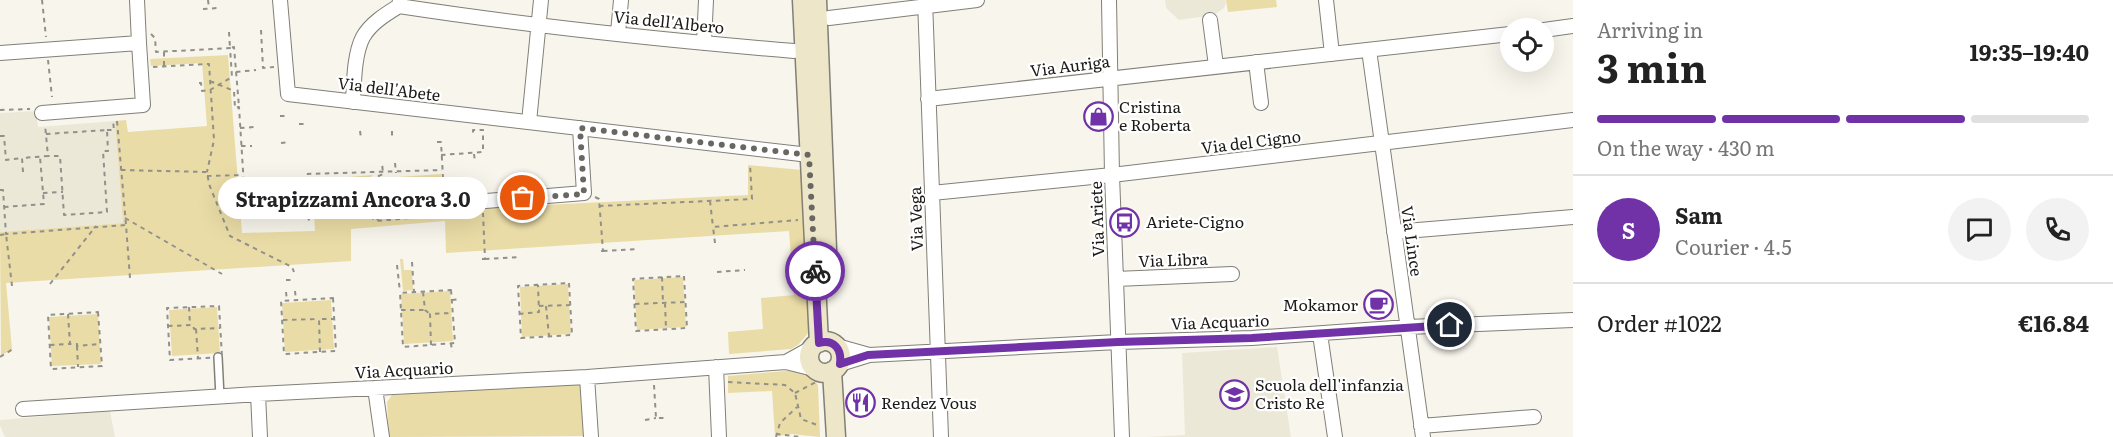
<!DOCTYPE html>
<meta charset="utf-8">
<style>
body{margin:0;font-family:Literata,serif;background:#f2f2f2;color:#222;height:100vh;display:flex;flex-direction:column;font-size:22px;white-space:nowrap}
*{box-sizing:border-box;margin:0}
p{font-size:20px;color:#767676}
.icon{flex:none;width:33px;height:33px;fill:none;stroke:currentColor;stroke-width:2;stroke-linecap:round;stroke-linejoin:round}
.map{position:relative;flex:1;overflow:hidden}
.side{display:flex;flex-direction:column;background:#fff;width:540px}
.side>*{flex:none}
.fabs{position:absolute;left:1500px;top:18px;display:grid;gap:12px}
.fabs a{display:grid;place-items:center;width:54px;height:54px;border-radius:50%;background:#fff;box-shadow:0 6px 24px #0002;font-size:30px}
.pin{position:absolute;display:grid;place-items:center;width:51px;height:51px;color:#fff;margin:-26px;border:3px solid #fff;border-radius:50%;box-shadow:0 2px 6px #0007}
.courier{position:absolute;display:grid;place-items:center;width:60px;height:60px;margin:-30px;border:4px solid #7132a8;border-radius:50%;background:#fff;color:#222;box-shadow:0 2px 8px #0007}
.bubble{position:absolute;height:42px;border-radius:21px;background:#fff;box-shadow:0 6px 24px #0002;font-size:20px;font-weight:700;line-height:42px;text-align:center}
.headline em{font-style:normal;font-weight:700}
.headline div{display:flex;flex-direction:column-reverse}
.headline{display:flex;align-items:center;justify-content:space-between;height:102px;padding:0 24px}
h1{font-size:39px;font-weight:700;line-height:45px}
.bar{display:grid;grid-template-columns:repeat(4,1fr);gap:9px 6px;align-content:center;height:72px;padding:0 24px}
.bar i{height:8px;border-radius:4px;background:#e0e0e0}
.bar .current{background:#7132a8}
.bar p{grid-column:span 4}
.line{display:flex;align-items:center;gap:15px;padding:0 24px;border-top:2px solid #e0e0e0}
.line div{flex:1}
.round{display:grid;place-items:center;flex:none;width:63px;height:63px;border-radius:32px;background:#f2f2f2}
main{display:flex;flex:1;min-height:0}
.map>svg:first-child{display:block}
.built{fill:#ece8d8}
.green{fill:#eadca6}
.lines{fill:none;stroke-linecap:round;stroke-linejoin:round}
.service-casing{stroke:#817f77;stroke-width:10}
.minor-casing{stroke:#817f77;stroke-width:16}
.secondary-casing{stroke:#817f77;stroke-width:21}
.path{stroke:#92908a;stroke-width:2;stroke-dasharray:4.5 4.5;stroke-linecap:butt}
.service{stroke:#fff;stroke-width:7}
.minor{stroke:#fff;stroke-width:14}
.secondary{stroke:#ede6c8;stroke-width:18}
.done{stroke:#686762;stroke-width:6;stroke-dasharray:0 10.8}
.route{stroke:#7132a8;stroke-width:8}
.labels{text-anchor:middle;stroke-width:4.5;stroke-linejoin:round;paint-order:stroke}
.street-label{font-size:16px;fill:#1b1a17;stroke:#fff}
.poi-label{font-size:16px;fill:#1b1a17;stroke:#fff;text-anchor:start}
</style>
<main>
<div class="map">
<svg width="1573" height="437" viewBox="0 0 1573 437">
<rect width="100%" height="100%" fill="#f8f5ec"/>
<path class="built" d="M1165 0H1225L1226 3 1224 8 1214 15 1179 20 1166 8Z
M36 111 38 127 115 121 123 223 0 232V113Z
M1277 347 1291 437H1146L1185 435 1182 353Z
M110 411 115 437H5L0 426V420Z"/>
<path class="green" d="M1226 0H1276L1277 7 1228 12Z
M228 55 242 233 315 231 312 180 373 175 369 179 441 174 444 210 748 195V165L802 170 810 331 798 345 791 349 729 354 728 332 763 329 761 298 794 295 789 231 446 253 445 221 351 229V261L6 283 12 349 1 356 0 232 123 223 115 121 126 120 128 132 207 126 202 63 151 66 150 59Z
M400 259H403L404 270H412L413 290 403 291Z
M683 277 686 327 637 330 634 280Z
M568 284 571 334 522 337 520 287Z
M450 291 453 341 404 344 401 294Z
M331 300 334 349 285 352 282 303Z
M217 307 220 353 172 356 169 310Z
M98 314 101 364 52 366 49 317Z
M797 370 809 374 818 385 820 437 792 434 775 436 772 391 728 393V376Z
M583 383 585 436 389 437 387 402 392 395Z"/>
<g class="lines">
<defs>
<path id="service" d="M218 357 220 397"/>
<path id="minor" d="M280 0 288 94 809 155
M925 0 941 437
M1109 0 1112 175 1122 437
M1326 0 1332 54
M399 6C530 26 662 40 794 51
M829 18 977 0
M1210 20 1216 66
M1544 30 1573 26
M618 33 621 0
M704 43 706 0
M1369 50 1423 437
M0 53 139 43 137 0
M1256 62 1261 103
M928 99 1510 34
M353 102C354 83 354 54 363 37 371 23 386 14 399 6L400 0
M42 113 143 105 139 43
M529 122 541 0
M932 193 1112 175 1573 120
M450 204 584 193 580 128
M1394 232 1573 217
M1116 279 1232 274
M1320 334 1335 437
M837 346 869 355
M786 362 813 347
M840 364 869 355 1118 342 1252 338 1408 327 1573 320
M716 367 719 437
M587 377 591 437
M375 388 382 437
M258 394 260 437
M23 409 258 394 587 377 786 362 814 369
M1421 426 1534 417"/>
<path id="secondary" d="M802 0 819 343
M817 0 828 274
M809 357a16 16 0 1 1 32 0a16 16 0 1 1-32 0Z
M832 371 836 437"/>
</defs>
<use href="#service" class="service-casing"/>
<use href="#minor" class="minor-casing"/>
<use href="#secondary" class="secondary-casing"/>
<path class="path" d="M42 0 46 37
M208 0 209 8
M203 9 218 8
M261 30 263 68 274 67
M229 32 230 48 234 47 239 107
M151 34 155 38 156 52 230 48 232 77 210 90 202 91 201 83H196
M164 52V66
M48 60 52 97
M153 67 209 64 214 140 207 172
M236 72 256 70
M210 81 234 91 235 108 239 107 244 186 253 185
M0 110 30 109
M280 116H286
M117 121 126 225
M299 124H307
M240 128 255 127
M107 130H114L113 121
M360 131 361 138
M392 131V136
M46 134 107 130 108 151H103L107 212 64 215 60 156H48
M0 136H4L6 160 22 158
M437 142H441L444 195
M281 143 289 142
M241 146H252
M474 154 475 162
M441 155 483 152V130H473V134
M395 163 396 173
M121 170 207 172 209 184 230 236 292 267 294 272
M23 172 22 158 48 156 45 125
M207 176 243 175
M307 180 309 225
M278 182 307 180 306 174 442 170
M250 189 253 188
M0 190H3L6 234 126 225 130 278
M43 193 63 192
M293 197H295L294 190
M595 197 599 199 603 251H600
M293 200 308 198
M710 201 713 227
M308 202 348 199 354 201 358 207 361 205 368 215 376 221 444 215
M361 205C360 187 368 181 383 174L382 162
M599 206 752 199 750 164
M4 207 44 204 40 157
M125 218 222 274
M378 220C370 208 375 199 387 195V174
M0 235 6 234 12 286
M715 243 713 227 798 220
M603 251 637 249
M482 259H485L483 213
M485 259 519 257
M412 262 414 292
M397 265 400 292
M717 272 745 270
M684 276 687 328 636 331 633 279Z
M662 277 663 303
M286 280H294
M569 283 572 335 521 338 518 286Z
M50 284 96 226
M451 290 455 343 403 347 400 293Z
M295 291 296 300
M286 292 287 301
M423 292 425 310 430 314
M333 298 336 351 284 354 281 301Z
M452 300 460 299
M665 303 666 329
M635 304 686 302
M219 306 222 357 170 360 167 308Z
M539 306 570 305
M546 306 549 336
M189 307 190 325
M401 310H425
M98 312 102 366 51 369 48 315Z
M68 314 70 344H77V346L100 344
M519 314 539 312 538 285
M283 320 319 319
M168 326 193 325 194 329 220 328
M196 329 198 358
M451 343 452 352
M50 345 70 344
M431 345 430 314 452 313
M77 346 78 367
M320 352 319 319H334
M0 357 13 349
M728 382 785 385 795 393 801 419 820 426
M654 385 656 418H667
M795 393 816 382
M645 420 656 418
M776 434 801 437
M776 437 780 423 797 407"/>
<use href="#service" class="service"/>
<use href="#minor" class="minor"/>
<use href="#secondary" class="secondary"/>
</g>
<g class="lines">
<path class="done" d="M523 198 584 194 580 128 809 155 815 271"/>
<path class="route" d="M815 271 819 343C834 339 842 349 840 364L868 355 1118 342 1252 338 1450 325"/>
</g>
<defs>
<symbol id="shop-ring" viewBox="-11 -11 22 22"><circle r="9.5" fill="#fff" stroke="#7132a8" stroke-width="1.5"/><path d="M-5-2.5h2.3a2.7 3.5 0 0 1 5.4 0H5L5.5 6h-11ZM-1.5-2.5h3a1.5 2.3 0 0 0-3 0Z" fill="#7132a8"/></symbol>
<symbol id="bus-ring" viewBox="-11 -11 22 22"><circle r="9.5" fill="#fff" stroke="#7132a8" stroke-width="1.5"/><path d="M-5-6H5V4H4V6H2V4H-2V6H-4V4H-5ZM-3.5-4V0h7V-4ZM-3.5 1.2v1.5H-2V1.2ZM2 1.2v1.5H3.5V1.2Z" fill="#7132a8"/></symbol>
<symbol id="cafe-ring" viewBox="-11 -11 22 22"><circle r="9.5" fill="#fff" stroke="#7132a8" stroke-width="1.5"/><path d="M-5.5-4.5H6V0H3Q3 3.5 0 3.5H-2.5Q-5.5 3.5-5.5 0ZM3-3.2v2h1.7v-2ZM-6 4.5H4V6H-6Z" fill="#7132a8"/></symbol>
<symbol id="school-ring" viewBox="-11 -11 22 22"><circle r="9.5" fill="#fff" stroke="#7132a8" stroke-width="1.5"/><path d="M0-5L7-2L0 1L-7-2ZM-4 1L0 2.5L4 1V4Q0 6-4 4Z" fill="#7132a8"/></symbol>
<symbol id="restaurant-ring" viewBox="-11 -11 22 22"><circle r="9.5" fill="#fff" stroke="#7132a8" stroke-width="1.5"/><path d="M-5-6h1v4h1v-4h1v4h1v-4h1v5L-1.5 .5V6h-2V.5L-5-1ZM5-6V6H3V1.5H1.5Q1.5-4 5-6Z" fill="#7132a8"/></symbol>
</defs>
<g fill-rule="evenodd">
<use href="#shop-ring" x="1082" y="100" width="33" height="33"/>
<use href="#bus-ring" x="1108" y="206" width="33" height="33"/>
<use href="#cafe-ring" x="1362" y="288" width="33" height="33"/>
<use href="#school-ring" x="1218" y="378" width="33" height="33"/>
<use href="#restaurant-ring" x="844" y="386" width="33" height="33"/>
</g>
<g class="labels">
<g class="street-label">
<text transform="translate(669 22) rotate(6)" y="6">Via dell'Albero</text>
<text transform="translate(1070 66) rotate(-7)" y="6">Via Auriga</text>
<text transform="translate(389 89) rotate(7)" y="6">Via dell'Abete</text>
<text transform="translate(1251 142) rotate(-7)" y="6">Via del Cigno</text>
<text transform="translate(916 219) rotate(-92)" y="6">Via Vega</text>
<text transform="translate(1097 219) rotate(-92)" y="6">Via Ariete</text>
<text transform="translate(1412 241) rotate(82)" y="6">Via Lince</text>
<text transform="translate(1173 260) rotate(-2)" y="6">Via Libra</text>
<text transform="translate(1220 322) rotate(-2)" y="6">Via Acquario</text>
<text transform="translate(404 370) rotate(-3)" y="6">Via Acquario</text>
</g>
<g class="poi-label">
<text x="1119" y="113">Cristina<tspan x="1119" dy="18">e Roberta</tspan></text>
<text x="1146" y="228">Ariete-Cigno</text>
<text x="1358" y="311" text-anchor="end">Mokamor</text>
<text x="1255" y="391">Scuola dell'infanzia<tspan x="1255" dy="18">Cristo Re</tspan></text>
<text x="881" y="409">Rendez Vous</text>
</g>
</g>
</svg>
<div class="fabs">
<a><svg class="icon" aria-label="locate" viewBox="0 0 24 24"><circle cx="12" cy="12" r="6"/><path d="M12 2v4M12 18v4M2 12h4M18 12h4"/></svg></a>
</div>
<div class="pin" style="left:523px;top:198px;background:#ea580c"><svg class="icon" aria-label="bag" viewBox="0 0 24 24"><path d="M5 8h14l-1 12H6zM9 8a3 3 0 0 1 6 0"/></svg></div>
<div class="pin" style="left:1450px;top:325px;background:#1f2937"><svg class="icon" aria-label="home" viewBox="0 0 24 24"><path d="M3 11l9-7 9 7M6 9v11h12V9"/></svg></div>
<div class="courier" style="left:815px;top:271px"><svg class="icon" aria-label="bike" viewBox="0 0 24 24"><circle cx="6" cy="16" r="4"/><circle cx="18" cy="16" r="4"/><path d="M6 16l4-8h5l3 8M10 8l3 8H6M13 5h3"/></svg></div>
<div class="bubble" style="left:218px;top:177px;width:270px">Strapizzami Ancora 3.0</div>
</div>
<section class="side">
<div class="headline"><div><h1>3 min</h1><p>Arriving in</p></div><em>19:35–19:40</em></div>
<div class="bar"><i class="current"></i><i class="current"></i><i class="current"></i><i></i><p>On the way · 430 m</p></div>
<div class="line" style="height:108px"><b class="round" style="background:#7132a8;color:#fff">S</b><div><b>Sam</b><p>Courier · 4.5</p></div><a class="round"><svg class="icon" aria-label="chat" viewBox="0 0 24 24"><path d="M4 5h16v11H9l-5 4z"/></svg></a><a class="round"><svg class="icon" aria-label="phone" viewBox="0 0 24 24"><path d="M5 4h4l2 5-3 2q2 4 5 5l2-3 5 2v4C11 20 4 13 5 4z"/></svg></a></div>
<div class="line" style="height:78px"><div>Order #1022</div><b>€16.84</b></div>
</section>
</main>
